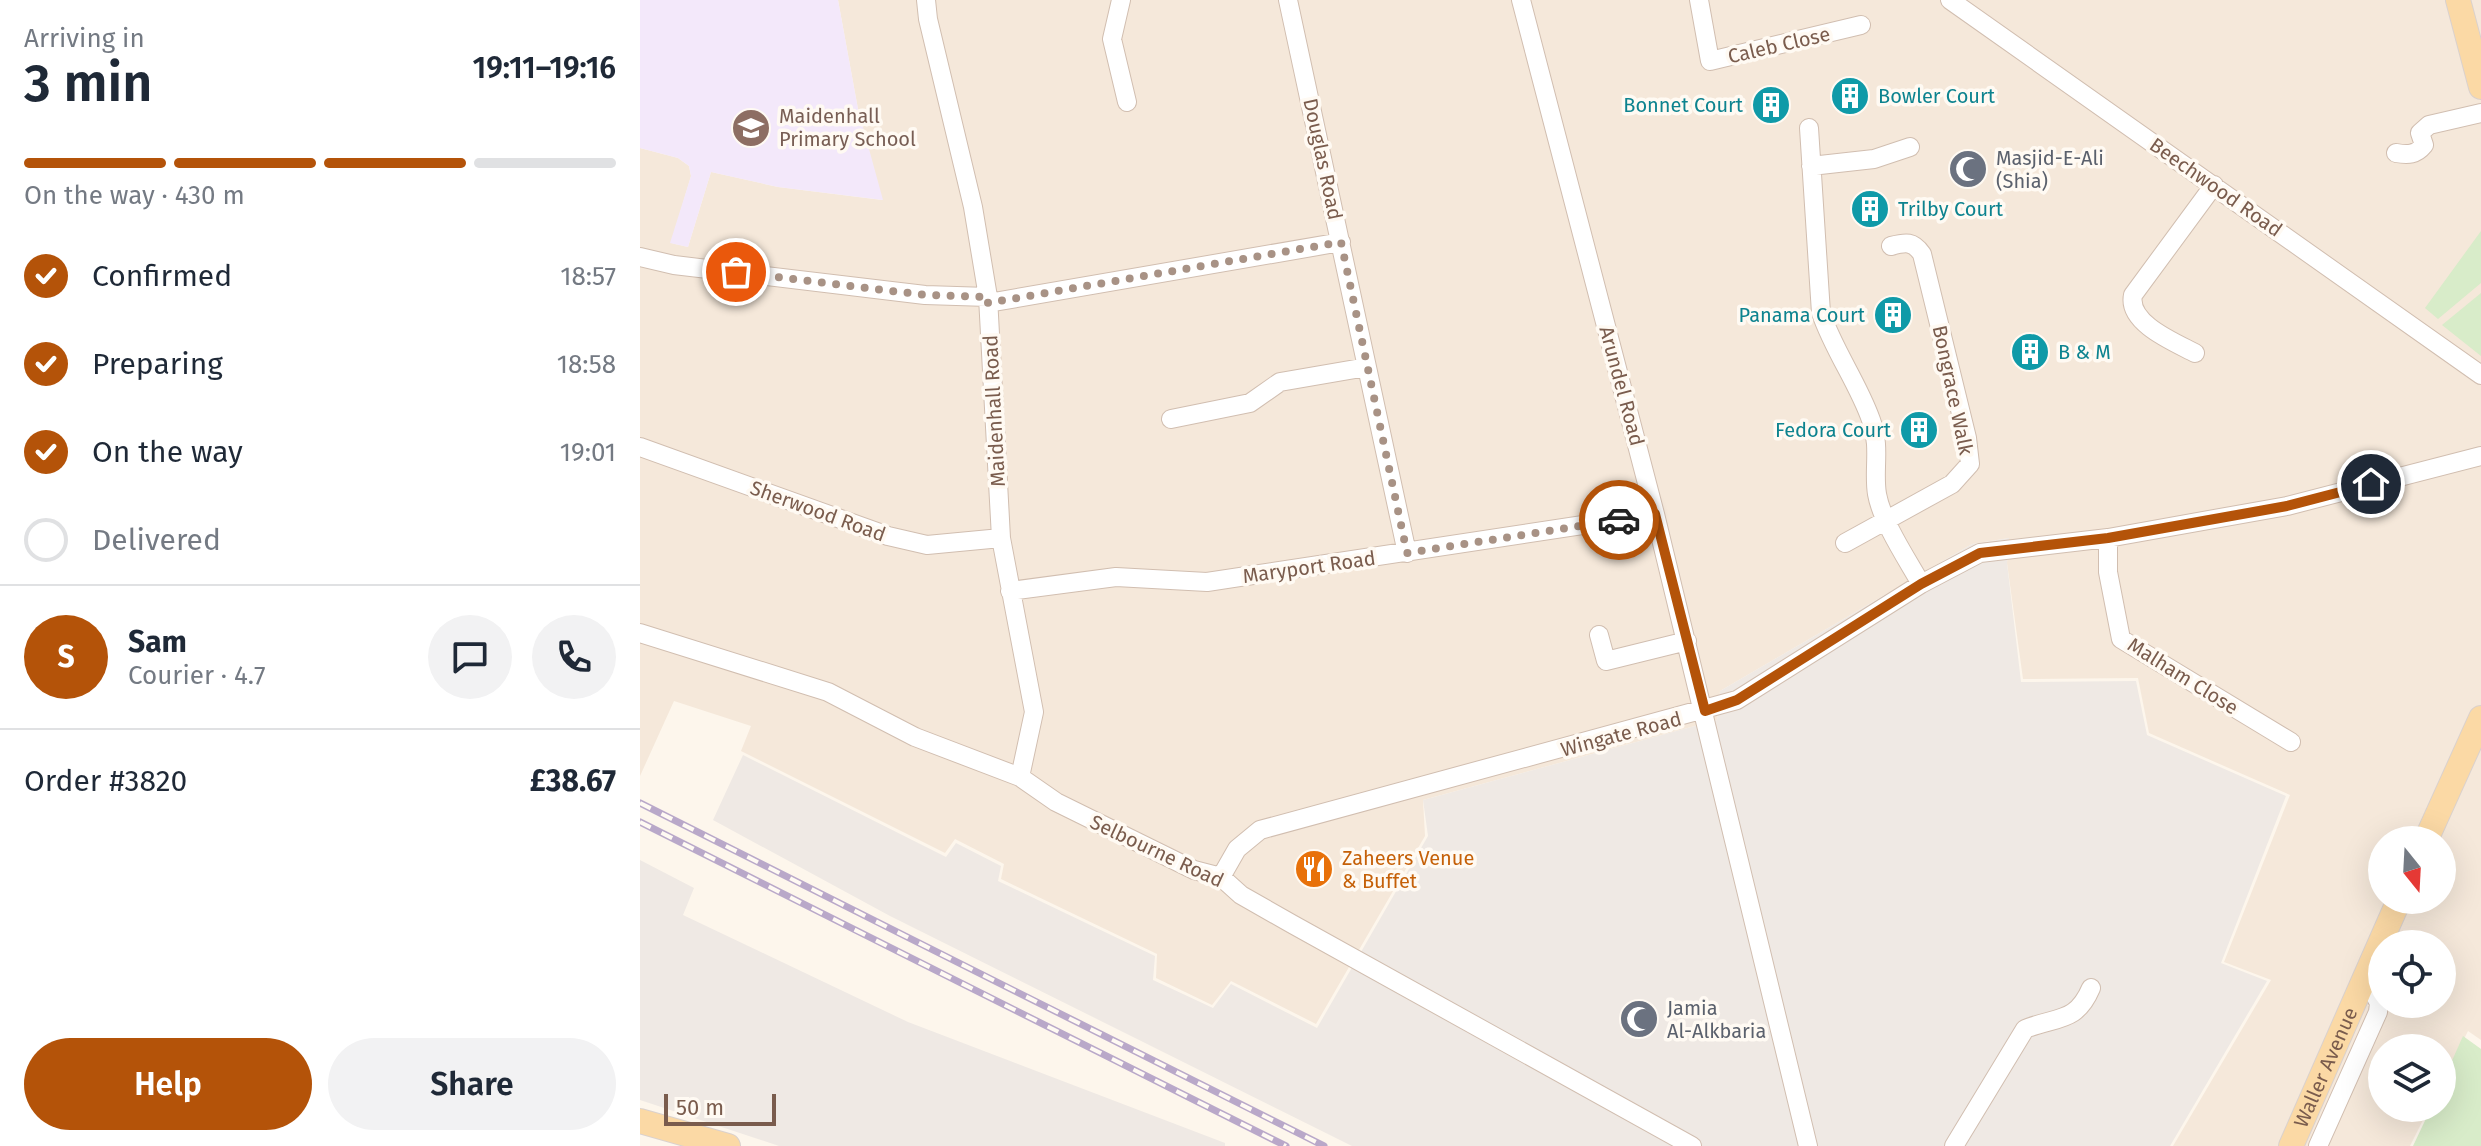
<!DOCTYPE html>
<meta charset="utf-8">
<style>
body{margin:0;font-family:"Fira Sans",sans-serif;background:#f2f2f3;color:#1f2937;height:100vh;display:flex;flex-direction:column;font-size:30px;white-space:nowrap}
*{box-sizing:border-box;margin:0}
p{font-size:26px;color:#747a83}
.icon{flex:none;width:44px;height:44px;fill:none;stroke:currentColor;stroke-width:2;stroke-linecap:round;stroke-linejoin:round}
.map{position:relative;flex:1;overflow:hidden}
.details{display:flex;flex-direction:column;background:#fff;width:640px}
.details>*{flex:none}
.needle{width:52px;rotate:162deg}
.fabs{position:absolute;left:1728px;top:826px;display:grid;gap:16px}
.fabs a{display:grid;place-items:center;width:88px;height:88px;border-radius:50%;background:#fff;box-shadow:0 8px 32px #0002;font-size:40px}
.scale{position:absolute;left:24px;bottom:20px;width:112px;box-sizing:border-box;padding-left:8px;border:4px solid #7a5c4d;border-top:0;font-size:22px;line-height:28px;white-space:nowrap;color:#7a5c4d;-webkit-text-stroke:6px #fffaf3;paint-order:stroke}
.pin{position:absolute;display:grid;place-items:center;width:68px;height:68px;color:#fff;margin:-34px;border:4px solid #fff;border-radius:50%;box-shadow:0 2px 8px #0007}
.courier{position:absolute;display:grid;place-items:center;width:80px;height:80px;margin:-40px;border:6px solid #b45309;border-radius:50%;background:#fff;color:#222;box-shadow:0 2px 10px #0007}
.head em{font-style:normal;font-weight:600}
.head div{display:flex;flex-direction:column-reverse}
.head{display:flex;align-items:center;justify-content:space-between;height:136px;padding:0 24px}
h1{font-size:52px;font-weight:600;line-height:60px}
.bar{display:grid;grid-template-columns:repeat(4,1fr);gap:12px 8px;align-content:center;height:96px;padding:0 24px}
.bar i{height:10px;border-radius:6px;background:#e0e1e3}
.bar .active{background:#b45309}
.bar p{grid-column:span 4}
.line{display:flex;align-items:center;gap:20px;padding:0 24px;border-top:2px solid #e0e1e3}
.line div{flex:1}
.round{display:grid;place-items:center;flex:none;width:84px;height:84px;border-radius:42px;background:#f2f2f3}
ol{padding:0 24px;list-style:none}
li{display:flex;align-items:center;gap:24px;height:88px}
li p{margin-inline-start:auto}
li .icon{padding:8px;border-radius:50%;background:#b45309;color:#fff;stroke-width:4}
li:last-child{color:#747a83}
li i{width:44px;height:44px;border:4px solid #e0e1e3;border-radius:50%}
.button{display:flex;gap:16px;margin-top:auto;padding:16px 24px}
.button a{flex:1;height:92px;border-radius:48px;background:#b45309;color:#fff;font-size:32px;font-weight:600;line-height:92px;text-align:center}
.button a+a{background:#f2f2f3;color:#1f2937}
main{display:flex;flex:1;min-height:0}
.map>svg:first-child{display:block}
.residential{fill:#f5e8da;fill-rule:evenodd}
.industrial{fill:#efe9e4}
.education{fill:#f3e8fa}
.green{fill:#d8ecc9}
.lines{fill:none;stroke-linecap:round;stroke-linejoin:round}
.minor-casing{stroke:#d1beb0;stroke-width:20}
.major-casing{stroke:#dad1cd;stroke-width:26}
.minor{stroke:#fff;stroke-width:18}
.major{stroke:#fbd9a5;stroke-width:24}
.rail-casing{stroke:#b9a8c9;stroke-width:7}
.rail{stroke:#fffaf3;stroke-width:4;stroke-dasharray:12;stroke-linecap:butt}
.done{stroke:#a89285;stroke-width:8;stroke-dasharray:0 14.4}
.route{stroke:#b45309;stroke-width:10}
.labels{text-anchor:middle;stroke-width:7;stroke-linejoin:round;paint-order:stroke}
.street-label{font-size:20px;fill:#7a5c4d;stroke:#fffaf3}
.culture-label{font-size:20px;fill:#0d838f;stroke:#fffaf3;text-anchor:start}
.education-label{font-size:20px;fill:#785e54;stroke:#fffaf3;text-anchor:start}
.worship-label{font-size:20px;fill:#5b616d;stroke:#fffaf3;text-anchor:start}
.food-label{font-size:20px;fill:#c56008;stroke:#fffaf3;text-anchor:start}
</style>
<main>
<section class="details">
<div class="head"><div><h1>3 min</h1><p>Arriving in</p></div><em>19:11–19:16</em></div>
<div class="bar"><i class="active"></i><i class="active"></i><i class="active"></i><i></i><p>On the way · 430 m</p></div>
<ol>
<li><svg class="icon" aria-label="check" viewBox="0 0 24 24"><path d="M5 12l5 5 9-10"/></svg>Confirmed<p>18:57</p></li>
<li><svg class="icon" aria-label="check" viewBox="0 0 24 24"><path d="M5 12l5 5 9-10"/></svg>Preparing<p>18:58</p></li>
<li><svg class="icon" aria-label="check" viewBox="0 0 24 24"><path d="M5 12l5 5 9-10"/></svg>On the way<p>19:01</p></li>
<li><i></i>Delivered</li>
</ol>
<div class="line" style="height:144px"><b class="round" style="background:#b45309;color:#fff">S</b><div><b>Sam</b><p>Courier · 4.7</p></div><a class="round"><svg class="icon" aria-label="chat" viewBox="0 0 24 24"><path d="M4 5h16v11H9l-5 4z"/></svg></a><a class="round"><svg class="icon" aria-label="phone" viewBox="0 0 24 24"><path d="M5 4h4l2 5-3 2q2 4 5 5l2-3 5 2v4C11 20 4 13 5 4z"/></svg></a></div>
<div class="line" style="height:104px"><div>Order #3820</div><b>£38.67</b></div>
<div class="button"><a>Help</a><a>Share</a></div>
</section>
<div class="map">
<svg width="1841" height="1146" viewBox="0 0 1841 1146">
<rect width="100%" height="100%" fill="#fdf6ec"/>
<path class="residential" d="M198 0H1841V1040L1828 1031 1802 1083V1048H1742V1108H1789L1770 1146H1533L1631 980 1584 962 1650 795 1509 733 1498 678 1383 679 1367 563 1369 538 1332 544 1080 691 1077 720 783 800 785 836 676 1024 591 981 572 1005 516 978 517 954 361 879 364 864 315 839 305 853 101 751 111 726 34 701 0 776V148L38 158 49 166 51 176 31 243 48 247 71 172 138 187 242 200 218 109ZM1742 840H1802V900H1742ZM1742 944H1802V1004H1742Z"/>
<path class="industrial" d="M1369 538 1367 563 1381 682 1496 681 1507 735 1646 796 1581 963 1627 981 1530 1146H712L250 916 73 820 103 755 306 857 316 843 361 866 358 881 515 956 513 980 573 1008 591 984 677 1028 788 836 783 800 1077 720 1080 691 1332 544Z
M0 860 54 888 43 915 268 1022 585 1143V1146H139L0 1100Z"/>
<path class="education" d="M0 0H198L218 109 243 200 138 187 71 172 48 247 30 243 51 176 49 166 38 158 0 148Z"/>
<path class="green" d="M1841 231V283L1798 319 1785 308Z
M1841 293V356L1802 325Z
M1823 1036 1841 1049V1146H1773L1791 1108H1802V1083Z"/>
<g class="lines">
<defs>
<path id="minor" d="M286 0 288 19 333 207 348 297 361 538 394 712 380 777
M481 0 472 39 487 102
M648 0 767 553
M881 0 1015 514 1168 1146
M1059 0 1070 61 1221 25
M1310 0 1841 375
M1169 128 1181 313C1194 351 1218 383 1231 420 1241 447 1233 470 1237 494 1242 522 1267 559 1281 584
M1756 153C1768 155 1776 155 1784 145L1780 133 1789 125 1841 113
M1171 166 1234 159 1270 147
M0 257 34 265 285 295 348 297
M348 303 701 242
M1555 353C1534 342 1487 323 1493 295L1574 185
M531 419 610 403 640 382 727 367
M0 447 248 536 287 545 361 538
M1468 538V572L1481 639 1651 742
M1205 543 1312 484 1330 464 1327 438 1282 254C1273 241 1266 242 1251 246
M370 591 476 577 567 582 1015 514
M0 633 188 692 275 737 380 777 416 802 554 870 581 877 601 895 652 924 1052 1146
M959 635 966 661 1047 641
M581 877 597 849 620 830 1097 700 1281 584 1340 553 1468 538 1647 506 1841 456
M1314 1146 1385 1029C1418 1016 1436 1023 1451 988
M1678 1146 1738 1012 1739 1003 1724 975"/>
<g id="major">
<path d="M1818 0 1841 87"/>
<path d="M1786 840 1841 718"/>
<path d="M0 1121 88 1146"/>
<path id="s1" d="M1651 1146 1759 900"/>
</g>
</defs>
<use href="#minor" class="minor-casing"/>
<use href="#major" class="major-casing"/>
<use href="#minor" class="minor"/>
<use href="#major" class="major"/>
<defs>
<path id="rail" d="M0 803 684 1146
M0 822 646 1146"/>
</defs>
<use href="#rail" class="rail-casing"/>
<use href="#rail" class="rail"/>
</g>
<g class="lines">
<path class="done" d="M96 272 285 295 348 297V303L701 242 767 553 979 520"/>
<path class="route" d="M979 520 1015 514 1065 711 1097 700 1281 584 1340 553 1468 538 1647 506 1731 484"/>
</g>
<defs>
<symbol id="building-disc" viewBox="-11 -11 22 22"><circle r="9.5" fill="#0f9aa8" stroke="#fffaf3"/><path d="M-4-6H4V6H1V3H-1V6H-4ZM-2.5-4.3h1.7v1.8h-1.7ZM.8-4.3h1.7v1.8H.8ZM-2.5-1h1.7V.8h-1.7ZM.8-1h1.7V.8H.8Z" fill="#fff"/></symbol>
<symbol id="school-disc" viewBox="-11 -11 22 22"><circle r="9.5" fill="#8d6e63" stroke="#fffaf3"/><path d="M0-5L7-2L0 1L-7-2ZM-4 1L0 2.5L4 1V4Q0 6-4 4Z" fill="#fff"/></symbol>
<symbol id="mosque-disc" viewBox="-11 -11 22 22"><circle r="9.5" fill="#6b7280" stroke="#fffaf3"/><path d="M3.5-4.9A6 6 0 1 0 3.5 4.9A5 5 0 1 1 3.5-4.9Z" fill="#fff"/></symbol>
<symbol id="restaurant-disc" viewBox="-11 -11 22 22"><circle r="9.5" fill="#e8710a" stroke="#fffaf3"/><path d="M-5-6h1v4h1v-4h1v4h1v-4h1v5L-1.5 .5V6h-2V.5L-5-1ZM5-6V6H3V1.5H1.5Q1.5-4 5-6Z" fill="#fff"/></symbol>
</defs>
<g fill-rule="evenodd">
<use href="#building-disc" x="1188" y="74" width="44" height="44"/>
<use href="#building-disc" x="1109" y="83" width="44" height="44"/>
<use href="#school-disc" x="89" y="106" width="44" height="44"/>
<use href="#mosque-disc" x="1306" y="147" width="44" height="44"/>
<use href="#building-disc" x="1208" y="187" width="44" height="44"/>
<use href="#building-disc" x="1231" y="293" width="44" height="44"/>
<use href="#building-disc" x="1368" y="330" width="44" height="44"/>
<use href="#building-disc" x="1257" y="408" width="44" height="44"/>
<use href="#restaurant-disc" x="652" y="847" width="44" height="44"/>
<use href="#mosque-disc" x="977" y="997" width="44" height="44"/>
</g>
<g class="labels">
<g class="street-label">
<text transform="translate(1139 45) rotate(-13)" y="7">Caleb Close</text>
<text transform="translate(683 159) rotate(78)" y="7">Douglas Road</text>
<text transform="translate(1576 187) rotate(35)" y="7">Beechwood Road</text>
<text transform="translate(982 386) rotate(75)" y="7">Arundel Road</text>
<text transform="translate(1313 390) rotate(78)" y="7">Bongrace Walk</text>
<text transform="translate(354 411) rotate(-93)" y="7">Maidenhall Road</text>
<text transform="translate(178 511) rotate(20)" y="7">Sherwood Road</text>
<text transform="translate(669 567) rotate(-8)" y="7">Maryport Road</text>
<text transform="translate(1543 676) rotate(32)" y="7">Malham Close</text>
<text transform="translate(981 734) rotate(-15)" y="7">Wingate Road</text>
<text transform="translate(517 851) rotate(25)" y="7">Selbourne Road</text>
<text dy="7" stroke="none"><textPath href="#s1" startOffset="86">Waller Avenue</textPath></text>
</g>
<g class="culture-label">
<text x="1238" y="103">Bowler Court</text>
<text x="1103" y="112" text-anchor="end">Bonnet Court</text>
<text x="1258" y="216">Trilby Court</text>
<text x="1225" y="322" text-anchor="end">Panama Court</text>
<text x="1418" y="359">B &amp; M</text>
<text x="1251" y="437" text-anchor="end">Fedora Court</text>
</g>
<g class="education-label">
<text x="139" y="123">Maidenhall<tspan x="139" dy="23">Primary School</tspan></text>
</g>
<g class="worship-label">
<text x="1356" y="165">Masjid-E-Ali<tspan x="1356" dy="23">(Shia)</tspan></text>
<text x="1027" y="1015">Jamia<tspan x="1027" dy="23">Al-Alkbaria</tspan></text>
</g>
<g class="food-label">
<text x="702" y="865">Zaheers Venue<tspan x="702" dy="23">&amp; Buffet</tspan></text>
</g>
</g>
</svg>
<div class="fabs">
<a><svg class="needle" viewBox="-14 -14 28 28"><path d="M0-13l5 13h-10z" fill="#e53935"/><path d="M0 13l5-13h-10z" fill="#747a83"/></svg></a>
<a><svg class="icon" aria-label="locate" viewBox="0 0 24 24"><circle cx="12" cy="12" r="6"/><path d="M12 2v4M12 18v4M2 12h4M18 12h4"/></svg></a>
<a><svg class="icon" aria-label="layers" viewBox="0 0 24 24"><path d="M12 4l9 5-9 5-9-5zM3 14l9 5 9-5"/></svg></a>
</div>
<div class="scale">50 m</div>
<div class="pin" style="left:96px;top:272px;background:#ea580c"><svg class="icon" aria-label="bag" viewBox="0 0 24 24"><path d="M5 8h14l-1 12H6zM9 8a3 3 0 0 1 6 0"/></svg></div>
<div class="pin" style="left:1731px;top:484px;background:#1f2937"><svg class="icon" aria-label="home" viewBox="0 0 24 24"><path d="M3 11l9-7 9 7M6 9v11h12V9"/></svg></div>
<div class="courier" style="left:979px;top:520px"><svg class="icon" aria-label="car" viewBox="0 0 24 24"><path d="M5 17H2v-5l4-1 3-4h7l3 4 3 1v5h-3M9 17h6M6 11h13"/><circle cx="7" cy="17" r="2"/><circle cx="17" cy="17" r="2"/></svg></div>
</div>
</main>
